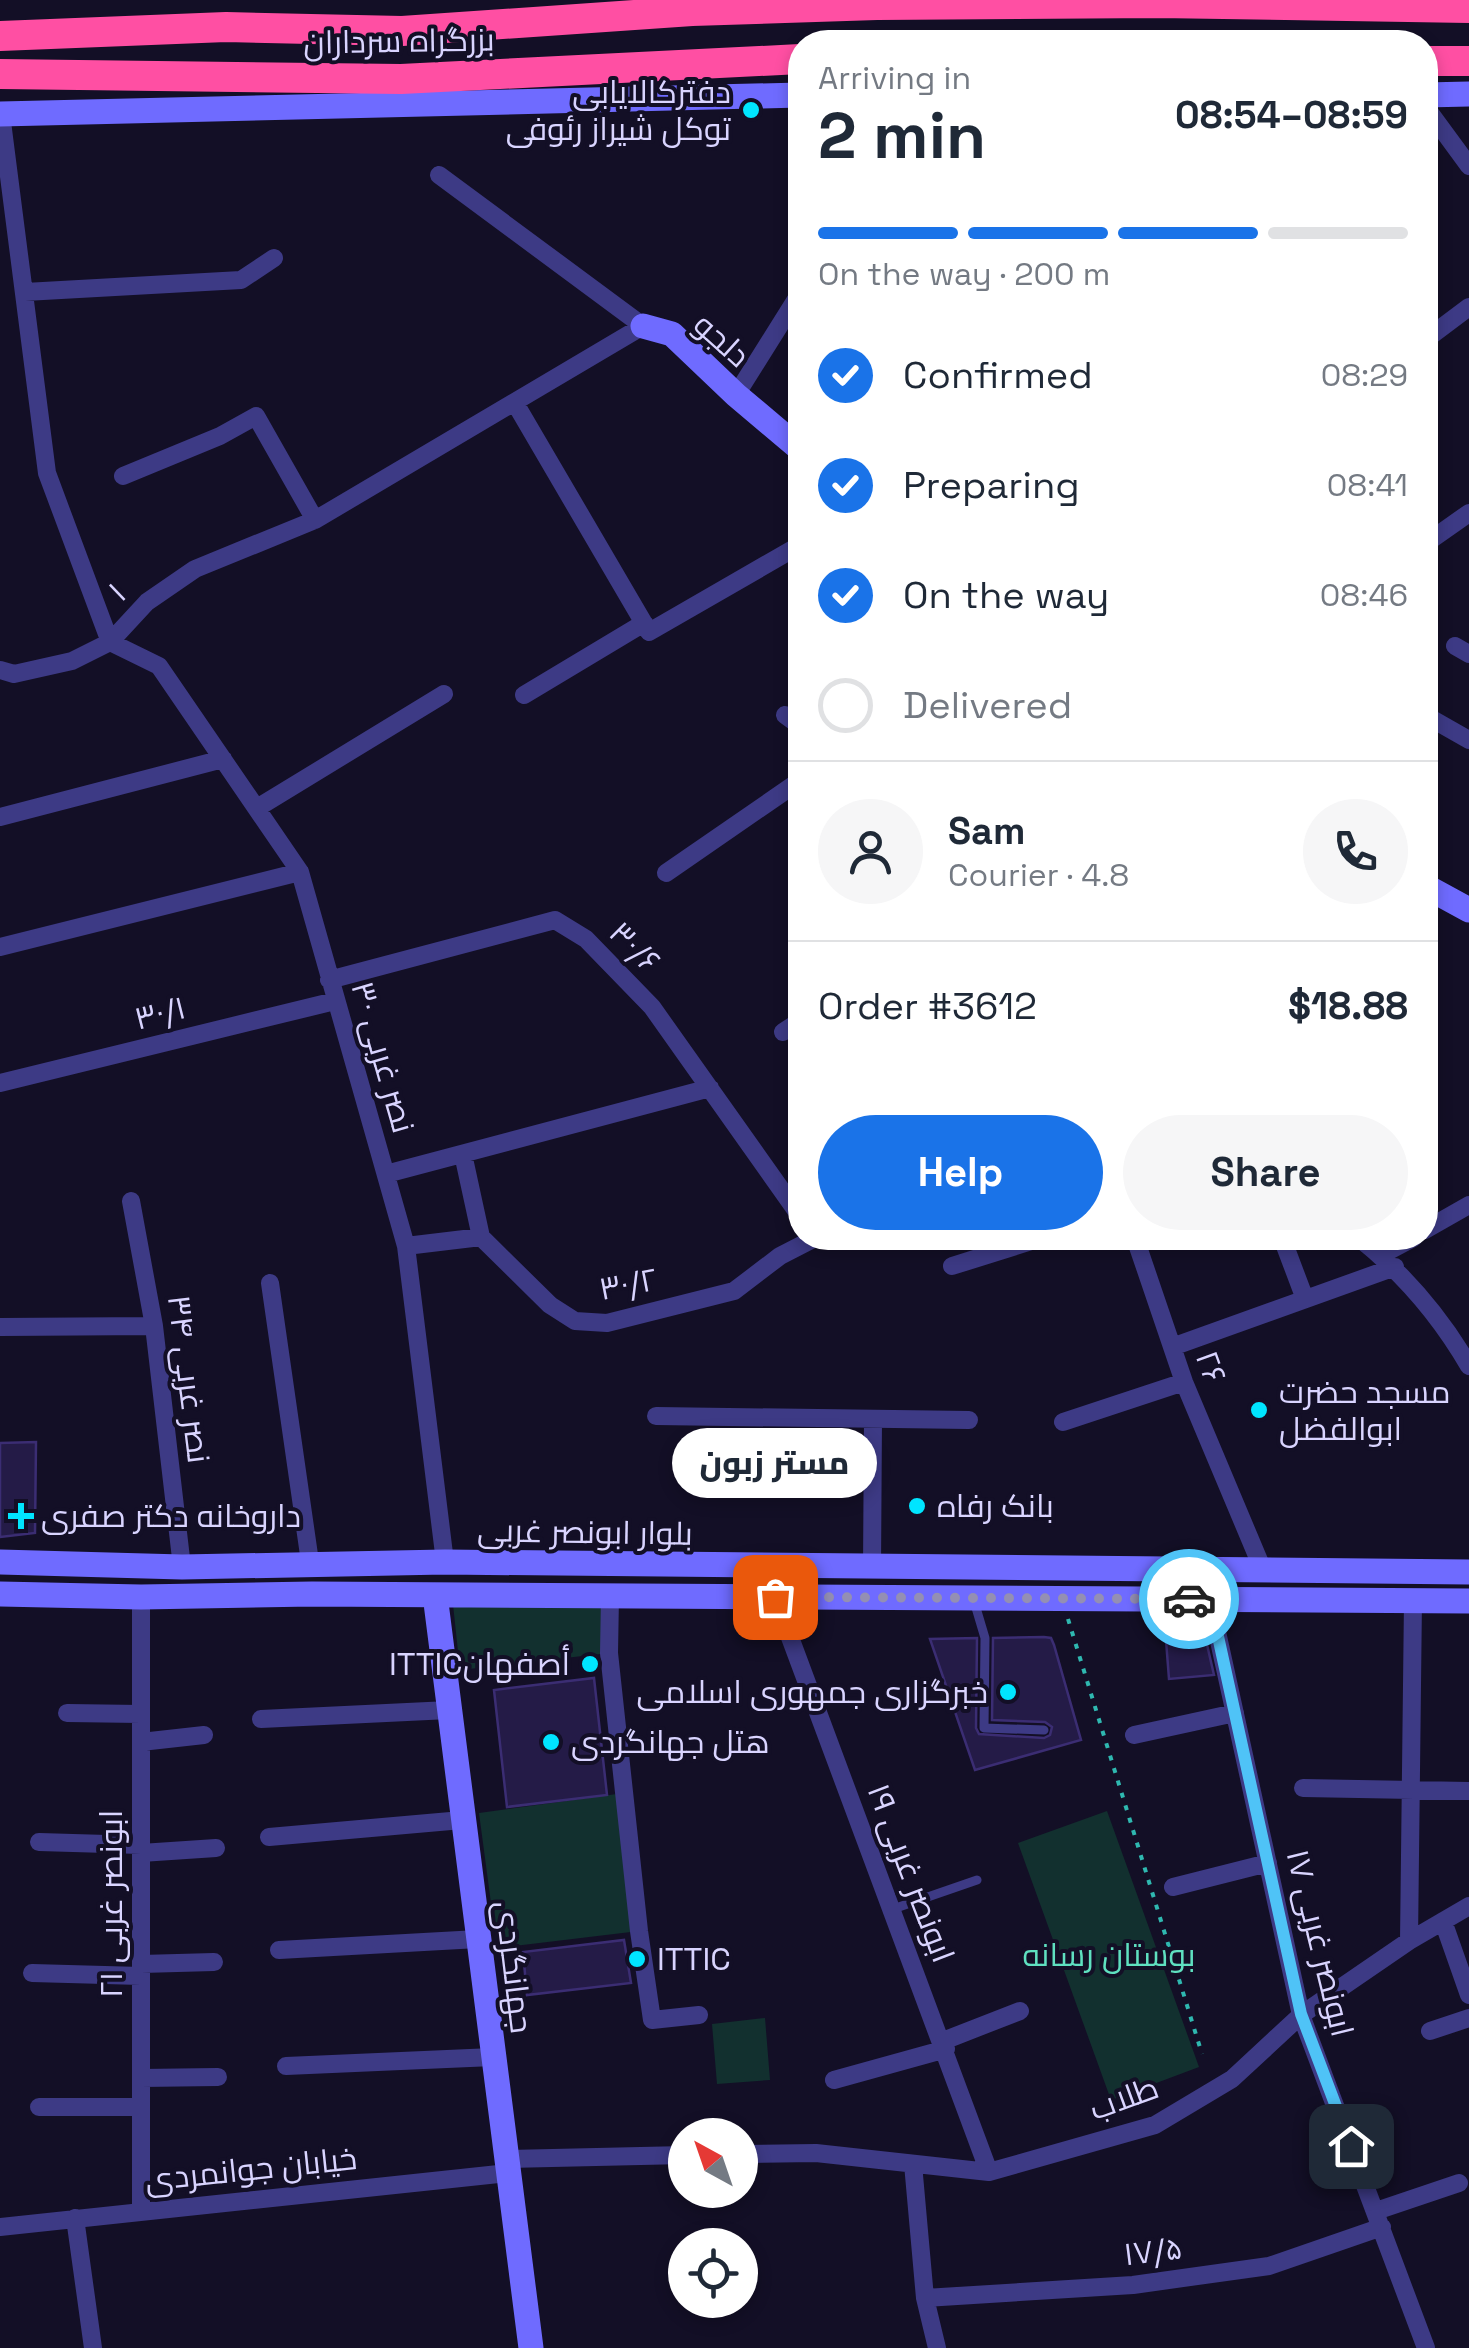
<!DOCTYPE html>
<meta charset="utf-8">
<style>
body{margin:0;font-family:"Space Grotesk",Cairo,sans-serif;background:#f6f6f7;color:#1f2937;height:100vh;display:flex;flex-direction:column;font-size:38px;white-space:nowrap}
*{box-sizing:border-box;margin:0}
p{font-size:32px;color:#747a83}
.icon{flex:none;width:55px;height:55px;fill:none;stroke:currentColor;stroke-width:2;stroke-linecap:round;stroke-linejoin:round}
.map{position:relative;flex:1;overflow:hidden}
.side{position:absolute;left:788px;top:30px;width:650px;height:1220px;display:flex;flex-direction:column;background:#fff;border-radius:40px;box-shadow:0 5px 15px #0003}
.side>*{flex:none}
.needle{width:65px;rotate:320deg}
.tools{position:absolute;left:668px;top:2118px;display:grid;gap:20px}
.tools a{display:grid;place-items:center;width:90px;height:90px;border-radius:50%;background:#fff;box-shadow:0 5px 15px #0003;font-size:50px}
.pin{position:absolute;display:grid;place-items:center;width:85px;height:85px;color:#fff;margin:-42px;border-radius:20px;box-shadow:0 5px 15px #0006}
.courier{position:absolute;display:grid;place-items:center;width:100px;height:100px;margin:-50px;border:8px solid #4fc3f7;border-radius:50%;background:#fff;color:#222;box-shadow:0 2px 12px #0007}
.bubble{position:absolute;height:70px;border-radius:35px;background:#fff;box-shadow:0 5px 15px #0003;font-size:32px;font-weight:800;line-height:70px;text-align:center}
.summary em{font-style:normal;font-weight:800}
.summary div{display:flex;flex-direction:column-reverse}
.summary{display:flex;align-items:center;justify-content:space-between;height:170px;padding:0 30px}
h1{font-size:65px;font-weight:800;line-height:75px}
.bar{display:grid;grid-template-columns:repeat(4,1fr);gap:15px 10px;align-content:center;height:120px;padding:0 30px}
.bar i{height:12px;border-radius:8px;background:#e0e1e3}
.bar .selected{background:#1a73e8}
.bar p{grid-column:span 4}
.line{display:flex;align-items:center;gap:25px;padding:0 30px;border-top:2px solid #e0e1e3}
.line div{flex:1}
.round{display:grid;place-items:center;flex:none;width:105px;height:105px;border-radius:52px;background:#f6f6f7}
ol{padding:0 30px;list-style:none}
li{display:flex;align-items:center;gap:30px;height:110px}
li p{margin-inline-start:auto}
li .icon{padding:10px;border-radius:50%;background:#1a73e8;color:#fff;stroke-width:4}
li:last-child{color:#747a83}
li i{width:55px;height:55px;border:5px solid #e0e1e3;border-radius:50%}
.button{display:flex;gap:20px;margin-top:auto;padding:20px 30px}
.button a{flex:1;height:115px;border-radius:60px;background:#1a73e8;color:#fff;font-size:40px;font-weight:800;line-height:115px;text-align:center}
.button a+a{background:#f6f6f7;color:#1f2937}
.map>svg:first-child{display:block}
.green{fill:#12302f}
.building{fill:#241b47;stroke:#3b2d73;stroke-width:2.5}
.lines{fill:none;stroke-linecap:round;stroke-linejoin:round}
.path{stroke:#2fb8b0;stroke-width:4;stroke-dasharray:5 8;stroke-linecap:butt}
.lane{stroke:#3d3a85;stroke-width:9}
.street{stroke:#3d3a85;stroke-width:18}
.secondary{stroke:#6f6bff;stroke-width:25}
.highway{stroke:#ff4fa3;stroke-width:30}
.done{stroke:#948fb3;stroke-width:10;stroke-dasharray:0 18}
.route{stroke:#4fc3f7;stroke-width:12}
.poi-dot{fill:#00e5ff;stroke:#130f26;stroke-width:4}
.labels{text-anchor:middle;stroke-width:8;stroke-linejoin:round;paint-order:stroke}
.street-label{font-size:32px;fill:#d9d4ff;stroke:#130f26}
.poi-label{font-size:32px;fill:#d9d4ff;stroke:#130f26;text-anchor:start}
.park-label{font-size:32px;fill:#5fe0c0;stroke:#130f26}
</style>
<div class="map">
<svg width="1469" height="2348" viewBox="0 0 1469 2348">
<rect width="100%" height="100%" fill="#130f26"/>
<path class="green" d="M452 1595 610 1597 609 1653 460 1670Z
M624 1793 639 1931 497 1948 479 1813Z
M1107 1811 1199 2067 1111 2100 1018 1843Z
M765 2018 770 2080 717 2084 712 2024Z"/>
<path class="building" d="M36 1442 35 1533 0 1537V1443Z
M1205 1636 1214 1675 1169 1679 1166 1640Z
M977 1638 976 1728 979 1734 1044 1738 1050 1735 1052 1727 1045 1722 992 1720 993 1638 1044 1637 1051 1638 1054 1645 1081 1740 975 1770 930 1639Z
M594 1678 607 1795 507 1807 494 1690Z
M624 1940 631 1983 527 1995 523 1952Z"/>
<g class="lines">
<path class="path" d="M1068 1619 1202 2054"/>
<path class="lane" d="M974 1601 985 1638 984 1728 1044 1730
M893 1909 977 1880"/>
<path class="street" d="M1425 106 1469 166
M1 114 47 473 110 642
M25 292 241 280 274 258
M1425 340 1469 307
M736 395 800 293
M515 403 649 632 800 545
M123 476 220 436 256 416 315 520
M1425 544 1469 513
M110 642 159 666 300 872 406 1246 445 1562
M1455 646 1469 654
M0 670 14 674 72 661 110 642 147 602 195 569 315 520 643 326 439 175
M524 695 644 623
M785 715 800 726
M1425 715 1469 740
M257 808 444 694
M0 817 223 759
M666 873 795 784 800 789
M0 947 300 872
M329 980 555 920 586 939 652 1007 800 1216
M783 1032 800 1021
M0 1083 335 1001
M463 1154 481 1237
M386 1174 710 1088
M131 1201 154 1326 182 1567
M1425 1230 1469 1205
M1135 1238 1184 1382 1263 1570
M1282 1238 1305 1299
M1359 1238C1404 1274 1440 1316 1469 1366
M406 1246 481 1237 550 1305 575 1321 607 1323 734 1291 780 1256 815 1238
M1381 1255 1413 1238
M952 1266 1041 1238
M270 1283 310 1562
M0 1327 154 1326
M1172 1347 1395 1267
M656 1416 969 1420
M1063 1422 1184 1382
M872 1568 873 1419
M141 1597V2210
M610 1597 609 1653 639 1931 652 2020 699 2015
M775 1597 989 2172
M1210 1600 1301 2015 1426 2348
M67 1713 141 1714
M261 1719 449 1710
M1134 1735 1235 1713
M141 1742 204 1735
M1303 1788 1469 1791
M269 1837 462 1820
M39 1842 141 1845
M141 1853 216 1848
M1173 1887 1268 1863
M1443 1921 1469 1995
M1409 1941 1413 1600
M279 1950 478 1939
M141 1964 214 1962
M32 1973 141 1976
M1430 2031 1469 2018
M943 2041 1020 2011
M286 2066 493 2057
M141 2078 218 2077
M834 2080 946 2049
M39 2107H141
M740 2154 816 2153 989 2172 1155 2125 1232 2079 1301 2015 1409 1941 1469 1906
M506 2159 685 2155
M913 2164 925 2298 937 2348
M1376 2211 1459 2183
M75 2218 93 2348
M0 2227 508 2173
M925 2298 1133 2285 1269 2266 1382 2227"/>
<path class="secondary" d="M1425 95 1469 94
M0 114 800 95
M643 326 672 334 736 395 800 449
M1425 886 1469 910
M0 1562 182 1567 445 1562 1469 1572
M0 1594 141 1597 312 1594 1469 1601
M435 1595 531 2348"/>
<path class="highway" d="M0 36 226 27 402 31 692 11 877 5 1159 3 1469 8
M1425 61H1469
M0 74 401 79 800 59"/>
</g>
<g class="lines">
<path class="done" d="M775 1597 1189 1599"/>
<path class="route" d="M1189 1599 1210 1600 1301 2014 1351 2146"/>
</g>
<g class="poi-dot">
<circle cx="751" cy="110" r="10"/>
<circle cx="1259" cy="1410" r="10"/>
<circle cx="917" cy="1506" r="10"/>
<path d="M16 1501h10v10h10v10h-10v10h-10v-10h-10v-10h10z"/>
<circle cx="590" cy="1664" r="10"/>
<circle cx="1008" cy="1692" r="10"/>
<circle cx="551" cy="1742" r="10"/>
<circle cx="637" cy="1959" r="10"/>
</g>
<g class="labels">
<g class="street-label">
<text transform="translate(399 41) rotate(-1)" y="11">بزرگراه سرداران</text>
<text transform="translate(722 340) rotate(42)" y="11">دلجو</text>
<text transform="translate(117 592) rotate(-44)" y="11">۱</text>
<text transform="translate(635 947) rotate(45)" y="11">۳۰/۶</text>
<text transform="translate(160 1013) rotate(-14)" y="11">۳۰/۱</text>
<text transform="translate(383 1057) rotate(74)" y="11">نصر غربی ۳۰</text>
<text transform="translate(628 1284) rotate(-11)" y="11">۳۰/۲</text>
<text transform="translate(1211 1367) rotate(70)" y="11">۲۶</text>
<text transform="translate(189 1379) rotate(83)" y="11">نصر غربی ۳۴</text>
<text transform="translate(585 1532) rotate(1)" y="11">بلوار ابونصر غربی</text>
<text transform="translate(911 1873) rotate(69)" y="11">ابونصر غربی ۱۹</text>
<text transform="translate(111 1904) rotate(-90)" y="11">ابونصر غربی ۲۱</text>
<text transform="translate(1320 1943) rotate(76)" y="11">ابونصر غربی ۱۷</text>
<text transform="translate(514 1967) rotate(83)" y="11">جهانگردی</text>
<text transform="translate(1124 2098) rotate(-20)" y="11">طلاب</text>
<text transform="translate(251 2169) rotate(-6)" y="11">خیابان جوانمردی</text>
<text transform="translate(1153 2251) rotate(-7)" y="11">۱۷/۵</text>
</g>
<g class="poi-label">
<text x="731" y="103" text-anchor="end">دفترکالایابی<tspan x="731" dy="37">توکل شیراز رئوفی</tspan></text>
<text x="1279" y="1403">مسجد حضرت<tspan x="1279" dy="37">ابوالفضل</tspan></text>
<text x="937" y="1517">بانک رفاه</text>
<text x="41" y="1527">داروخانه دکتر صفری</text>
<text x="570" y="1675" text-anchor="end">ITTICأصفهان</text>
<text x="988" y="1703" text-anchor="end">خبرگزاری جمهوری اسلامی</text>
<text x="571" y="1753">هتل جهانگردی</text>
<text x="657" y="1970">ITTIC</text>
</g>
<g class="park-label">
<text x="1109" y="1966">بوستان رسانه</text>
</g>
</g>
</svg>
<div class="tools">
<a><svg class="needle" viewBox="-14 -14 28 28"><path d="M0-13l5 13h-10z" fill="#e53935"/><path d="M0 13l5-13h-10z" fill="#747a83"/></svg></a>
<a><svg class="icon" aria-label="locate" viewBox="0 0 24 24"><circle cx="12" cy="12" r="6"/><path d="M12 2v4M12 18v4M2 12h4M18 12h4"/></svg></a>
</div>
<div class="pin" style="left:775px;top:1597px;background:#ea580c"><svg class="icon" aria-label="bag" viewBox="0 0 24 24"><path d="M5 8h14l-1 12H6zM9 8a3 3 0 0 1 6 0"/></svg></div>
<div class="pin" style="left:1351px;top:2146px;background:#1f2937"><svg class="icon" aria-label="home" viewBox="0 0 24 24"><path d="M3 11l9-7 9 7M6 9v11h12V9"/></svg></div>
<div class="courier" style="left:1189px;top:1599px"><svg class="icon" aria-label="car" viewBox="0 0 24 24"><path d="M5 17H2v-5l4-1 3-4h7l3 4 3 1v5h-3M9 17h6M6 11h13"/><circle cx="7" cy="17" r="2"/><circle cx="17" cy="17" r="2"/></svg></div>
<div class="bubble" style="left:672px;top:1428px;width:205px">مستر زبون</div>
<section class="side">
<div class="summary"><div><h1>2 min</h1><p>Arriving in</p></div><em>08:54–08:59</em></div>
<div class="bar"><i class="selected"></i><i class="selected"></i><i class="selected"></i><i></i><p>On the way · 200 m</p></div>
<ol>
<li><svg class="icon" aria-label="check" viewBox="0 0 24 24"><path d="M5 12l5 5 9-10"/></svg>Confirmed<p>08:29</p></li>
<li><svg class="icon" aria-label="check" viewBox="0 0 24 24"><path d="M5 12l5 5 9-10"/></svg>Preparing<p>08:41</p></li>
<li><svg class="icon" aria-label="check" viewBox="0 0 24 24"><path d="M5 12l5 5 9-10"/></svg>On the way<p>08:46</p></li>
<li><i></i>Delivered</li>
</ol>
<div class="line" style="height:180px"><a class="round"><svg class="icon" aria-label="person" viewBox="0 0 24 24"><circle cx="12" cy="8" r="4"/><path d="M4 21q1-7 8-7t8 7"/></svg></a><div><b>Sam</b><p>Courier · 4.8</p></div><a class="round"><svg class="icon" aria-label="phone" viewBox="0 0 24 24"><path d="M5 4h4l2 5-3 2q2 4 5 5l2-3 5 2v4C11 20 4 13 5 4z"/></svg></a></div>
<div class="line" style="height:130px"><div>Order #3612</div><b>$18.88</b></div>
<div class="button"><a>Help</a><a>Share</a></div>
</section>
</div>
